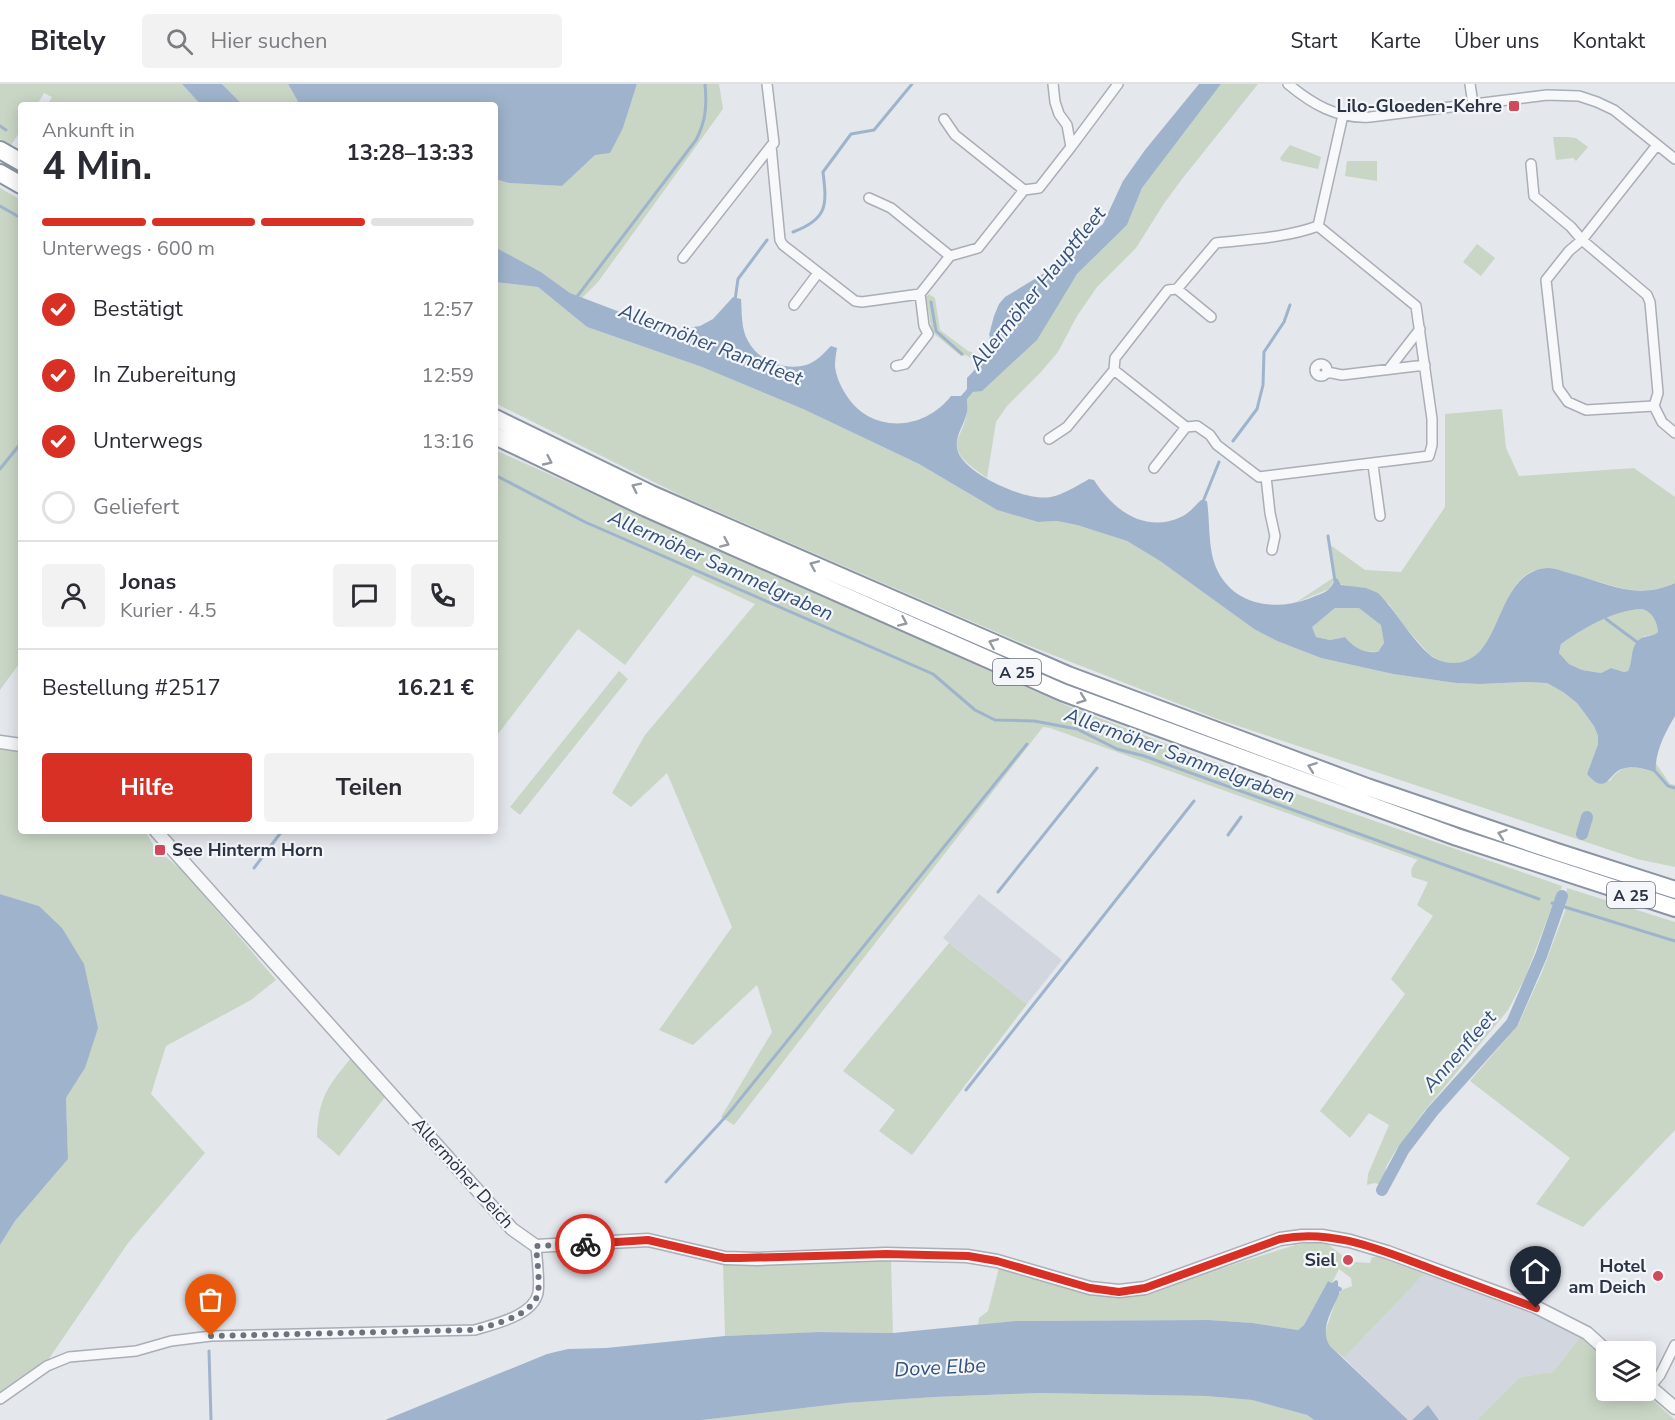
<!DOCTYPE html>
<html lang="de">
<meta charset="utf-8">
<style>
body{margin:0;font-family:"Nunito Sans",sans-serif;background:#f2f2f3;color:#2b2b33;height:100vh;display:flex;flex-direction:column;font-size:22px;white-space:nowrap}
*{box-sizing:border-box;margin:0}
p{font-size:20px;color:#7c7c81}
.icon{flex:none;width:33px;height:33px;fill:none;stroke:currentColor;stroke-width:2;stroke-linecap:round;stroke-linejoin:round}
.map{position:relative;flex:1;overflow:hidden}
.drawer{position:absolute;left:18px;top:18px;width:480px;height:732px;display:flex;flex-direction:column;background:#fff;border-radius:6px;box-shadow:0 3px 15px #0003}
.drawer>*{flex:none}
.fabs{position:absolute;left:1596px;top:1257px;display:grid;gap:12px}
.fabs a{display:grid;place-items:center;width:60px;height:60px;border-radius:6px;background:#fff;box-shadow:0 3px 15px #0003;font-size:30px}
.pin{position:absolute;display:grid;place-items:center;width:51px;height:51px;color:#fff;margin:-62px -26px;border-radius:50% 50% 50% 0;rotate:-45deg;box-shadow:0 0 6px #0007}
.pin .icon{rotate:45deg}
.courier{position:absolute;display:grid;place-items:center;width:60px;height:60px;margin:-30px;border:4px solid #d93025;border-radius:50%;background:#fff;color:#222;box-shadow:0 2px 8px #0007}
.overview em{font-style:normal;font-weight:700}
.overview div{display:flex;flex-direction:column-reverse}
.overview{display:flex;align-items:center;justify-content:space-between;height:102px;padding:0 24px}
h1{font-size:39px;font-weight:700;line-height:45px}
.bar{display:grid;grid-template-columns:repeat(4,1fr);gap:9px 6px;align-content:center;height:72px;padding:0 24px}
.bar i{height:8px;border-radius:4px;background:#e1e1e2}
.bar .on{background:#d93025}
.bar p{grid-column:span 4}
.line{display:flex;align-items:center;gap:15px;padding:0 24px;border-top:2px solid #e1e1e2}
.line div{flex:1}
.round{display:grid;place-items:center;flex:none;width:63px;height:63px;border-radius:6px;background:#f2f2f3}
ol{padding:0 24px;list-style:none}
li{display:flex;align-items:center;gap:18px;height:66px}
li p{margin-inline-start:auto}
li .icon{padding:6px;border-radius:50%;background:#d93025;color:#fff;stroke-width:4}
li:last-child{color:#7c7c81}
li i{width:33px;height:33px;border:3px solid #e1e1e2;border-radius:50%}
.primary-button{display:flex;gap:12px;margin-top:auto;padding:12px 24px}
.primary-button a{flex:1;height:69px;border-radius:6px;background:#d93025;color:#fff;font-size:24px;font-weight:700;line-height:69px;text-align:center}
.primary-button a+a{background:#f2f2f3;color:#2b2b33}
header{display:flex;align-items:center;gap:36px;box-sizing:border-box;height:84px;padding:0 30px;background:#fff;border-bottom:2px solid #e1e1e2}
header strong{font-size:28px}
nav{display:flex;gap:33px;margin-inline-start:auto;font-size:21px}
.search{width:420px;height:54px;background:#f2f2f3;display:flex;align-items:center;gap:15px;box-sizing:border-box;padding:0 21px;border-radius:6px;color:#7c7c81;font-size:22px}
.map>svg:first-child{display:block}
.built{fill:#d2d6de}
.green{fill:#c9d6c5}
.water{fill:#9fb4cc;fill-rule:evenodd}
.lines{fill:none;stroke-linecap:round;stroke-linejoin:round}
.stream{stroke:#9fb4cc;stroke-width:3}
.canal{stroke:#9fb4cc;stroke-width:12}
.minor-casing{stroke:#a9aeb7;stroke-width:12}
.tertiary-casing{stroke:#a9aeb7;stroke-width:15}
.motorway-casing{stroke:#8b94a3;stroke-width:20}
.minor{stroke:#f7f8fa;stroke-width:9}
.tertiary{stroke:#f7f8fa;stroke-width:12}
.motorway{stroke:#fff;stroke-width:16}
.oneway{stroke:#959aa2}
.done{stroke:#6c737f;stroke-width:6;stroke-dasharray:0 10.8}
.route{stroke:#d93025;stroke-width:8}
.poi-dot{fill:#d1495b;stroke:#f4f6f9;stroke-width:2}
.labels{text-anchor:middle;stroke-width:4.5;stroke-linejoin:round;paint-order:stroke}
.shield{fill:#f4f6f9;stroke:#676e7b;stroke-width:1.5}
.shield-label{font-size:16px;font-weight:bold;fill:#2b3445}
.poi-label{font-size:18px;font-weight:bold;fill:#2b3445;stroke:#f4f6f9;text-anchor:end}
.street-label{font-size:18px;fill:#2b3445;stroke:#f4f6f9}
.water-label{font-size:20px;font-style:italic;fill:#34527a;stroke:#f4f6f9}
</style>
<header>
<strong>Bitely</strong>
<div class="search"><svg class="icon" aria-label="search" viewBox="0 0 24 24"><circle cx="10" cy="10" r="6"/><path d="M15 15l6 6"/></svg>Hier suchen</div>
<nav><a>Start</a><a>Karte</a><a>Über uns</a><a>Kontakt</a></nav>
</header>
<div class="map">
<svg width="1675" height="1336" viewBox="0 0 1675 1336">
<rect width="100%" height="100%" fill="#e4e7ec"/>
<path class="built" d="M979 810 1062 876 1027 920 943 854Z
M1424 1190 1534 1228 1581 1252 1553 1288 1520 1293 1477 1336H1439L1428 1321 1412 1336H1408L1344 1274Z"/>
<path class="green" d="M0 0H182L201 21H47L52 13 44 9 37 21H21V46L11 61 0 55Z
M222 0H288L300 21H243Z
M637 0H719L723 25 598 198 582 214 570 209 541 188 495 163V95L509 99 562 102 623 44Z
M1221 0H1258L1182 95 1163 121 1136 164 1097 203 1077 232 1058 268 1041 288 1007 322 996 338 987 394C931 357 971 358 967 315L973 308 982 306 988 300 1059 217 1077 190 1127 141 1142 104Z
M1567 53 1576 54 1588 63 1576 77 1573 74 1556 76 1553 53Z
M1290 61 1321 73 1318 85 1282 77 1280 74Z
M1347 77H1377V97L1345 92Z
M0 104 21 116V577L0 606Z
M1477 160 1495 174 1481 192 1463 178Z
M495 198 538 203 587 243 702 283 803 325 919 380 997 426 1038 438 1057 437 1077 441 1127 457 1160 477 1254 545 1277 557 1321 574 1393 590 1456 599 1480 600 1527 598 1547 599 1563 608 1577 619 1594 642 1598 652V660L1587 690 1610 697C1622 678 1637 682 1656 689L1655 678 1670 700 1675 701V783L1637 775 1220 636 1017 557 682 412 495 319Z
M929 210 935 214 940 246 968 267 985 273 980 281 966 271 961 272 932 248 926 213Z
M1502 325 1506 364 1519 392 1634 384 1675 413V499C1636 517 1607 498 1568 489 1556 486 1545 482 1533 487 1496 502 1498 583 1451 579 1444 578 1436 575 1430 571L1405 543 1389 520 1366 504 1351 503 1333 498 1329 505 1295 519 1333 494 1329 460 1365 486 1401 488 1445 423V330Z
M495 366 1068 622 1300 711 1562 802 1560 809 1554 817 1525 894 1508 926 1423 1029 1394 1069 1386 1083 1383 1101 1374 1099 1367 1101 1368 1090 1389 1041 1369 1029 1350 1054 1320 1027 1405 910 1391 895 1433 832 1417 821 1428 798 1412 793C1410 785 1412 782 1418 776L1050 644 1043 643 734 1041 721 1033 772 948 757 901 693 961 659 946 732 843 667 689 631 723 612 709 645 651 755 520 693 491 625 581 578 545 495 654V508L497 505 495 503Z
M1359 523 1382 541 1384 559 1378 568C1363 568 1354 564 1345 553L1330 556 1316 553 1311 543 1335 524Z
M1641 525C1652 527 1657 537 1658 548L1655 551 1644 552 1628 587 1624 588 1611 584 1601 589 1582 586 1569 580 1559 569 1561 560C1584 544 1612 527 1641 525Z
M619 587 628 595 520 731 510 723Z
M0 663 21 666V747H145L155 764 183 787 276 896 251 916 166 962 151 1010 205 1069 128 1159 48 1276 0 1311V1161L15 1137 68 1075 66 1014 85 984 39 822 0 810Z
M1567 804 1675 838V1046L1583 1143 1536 1120 1570 1074 1470 997 1518 941 1542 888 1565 827Z
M949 859 1027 920 912 1071 879 1047 895 1026 843 987Z
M351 974 385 1013 339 1072 317 1053C318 1015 327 1003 351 974Z
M1324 1157 1343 1172 1342 1179 1350 1184 1354 1178 1370 1179 1372 1173H1379L1424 1190 1344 1274 1330 1262 1324 1251 1339 1207 1352 1202 1351 1194 1339 1185 1332 1199 1328 1197 1304 1241 1298 1246 1253 1239 1209 1236 1015 1237 978 1241 979 1234 988 1227 999 1184C1045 1197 1095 1220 1143 1209L1295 1161Z
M891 1176 893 1249 818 1248 725 1252 723 1180 822 1179Z
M1581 1252 1606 1273V1306L1643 1307 1675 1336H1477L1520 1293 1553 1288Z
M1039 1309 1206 1312 1252 1316 1307 1331 1314 1336H702L846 1319 935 1313Z"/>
<path class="water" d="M182 0H222L243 21H201Z
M288 0H637L623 44 610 69 595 71 562 102 509 99 495 95V21H300Z
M1199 0H1221L1142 104 1127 141 1077 190 1037 256 982 307 973 308 967 315C967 319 968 324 967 328 964 342 953 354 958 368 967 391 1027 418 1051 413 1064 410 1077 402 1089 395L1094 396C1113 426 1146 451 1183 432 1189 429 1195 422 1201 416L1207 417C1210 437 1208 462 1215 481 1230 520 1272 528 1308 515 1314 512 1324 510 1329 505 1332 502 1334 497 1337 494L1341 501 1366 504 1378 509C1397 528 1410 554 1431 572 1437 576 1446 579 1453 579 1504 580 1493 488 1547 484 1554 484 1562 487 1569 489 1608 499 1636 517 1675 499V632C1665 649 1654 669 1656 689 1645 685 1634 681 1622 685 1608 689 1607 713 1587 690L1598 660V652L1594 642 1577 619 1563 608 1547 599 1527 598 1480 600 1456 599 1393 590 1321 574 1277 557 1254 545 1160 477 1127 457 1077 441 1057 437 1038 438 997 426 919 380 803 325 702 283 587 243 538 203 495 198V163L541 188 570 209 662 244 680 245 700 242 713 235 733 213 741 215C742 229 741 245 748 257 759 278 787 288 809 280 818 276 824 269 831 262L837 264C836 270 835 276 835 282 836 292 840 301 845 309 869 350 923 348 951 312H961L967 305V294C982 279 985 272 990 252L989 251 994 232 999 220 1005 213 1048 187 1103 140 1123 97 1145 66ZM1335 524H1359L1381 541 1384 559 1378 568C1364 569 1354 564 1345 553L1330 556 1316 553 1312 543ZM1641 525C1652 527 1657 537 1658 548 1653 553 1646 551 1640 555 1629 564 1634 576 1628 587L1624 588 1611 584 1601 589 1582 586 1569 580 1559 569 1561 560C1584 544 1612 527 1641 525Z
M0 810 39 822 62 844 84 880 98 944 85 984 66 1014 68 1075 15 1137 0 1161Z
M1336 1196 1338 1197V1202L1342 1204 1341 1207H1339V1210C1332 1227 1319 1245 1330 1262L1408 1336H1314L1307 1331 1252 1316 1206 1312 1039 1309 935 1313 846 1319 702 1336H385L547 1270 568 1265 606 1264 725 1252 818 1248 893 1249 1015 1237 1209 1236 1253 1239 1298 1246 1304 1241 1328 1197 1332 1199Z
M1428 1321 1439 1336H1412Z"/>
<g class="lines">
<path class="stream" d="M0 42 6 46
M0 122 21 134
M793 148C828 135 827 121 823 88L851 50 874 46 912 0
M576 214 696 56C706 37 707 21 705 0
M735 216 738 195 767 156
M931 218 936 247 962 270
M1233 357 1257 325 1263 301 1264 268 1284 238 1290 221
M0 385 21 359
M495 391 585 438 933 590 975 626 995 636 1034 637 1077 645 1117 665 1144 672 1539 815
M1202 420 1219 378
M1328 452 1335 497
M1606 535 1637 558
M1654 686 1668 702 1675 704
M1228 751 1241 733
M254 784 282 747
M998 808 1097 684
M1552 819 1675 857
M966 1006 1194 717
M666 1098 729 1029 1027 660
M209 1267 211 1336"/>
<path class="canal" d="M1582 750 1587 733
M1382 1106 1404 1065 1433 1027 1512 939 1541 872 1562 812"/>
<defs>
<path id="minor" d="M767 0 774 59 771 62 780 156 783 161 855 217 862 218 920 210 950 172 978 164 1024 106 1039 104 1071 63 1067 41 1059 30 1055 18 1053 0
M1288 0C1312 20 1337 35 1370 33L1547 11 1579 12 1597 18 1614 26 1675 75
M1470 0 1473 20
M944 35 955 51 1024 106
M1657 61 1582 156 1647 211 1650 218 1658 309 1654 322 1662 338 1675 349
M1071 63 1118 0
M1531 80 1534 112 1571 143 1582 156 1569 167 1546 196 1558 304 1568 318 1586 326 1654 322
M869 114 891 124 950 172
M1318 142C1285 154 1250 155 1216 159L1177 205 1168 206 1115 274 1114 286 1186 343 1197 342 1210 351 1217 361 1259 393 1429 372 1432 361V335L1416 222 1318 142 1343 31
M683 174 771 62
M1177 205 1211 233
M794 221 818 189
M1315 286a6 6 0 1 1 12 0a6 6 0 1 1-12 0Z
M896 282 905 280 928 250 924 242 920 210
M1389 285 1420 245
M1327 288 1342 291 1425 281
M1049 355 1067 343 1114 286
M1373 381 1380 432
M1154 384 1186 343
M1266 393 1270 429 1275 452 1272 466
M1650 1303 1660 1291 1675 1261
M0 1315 47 1282 69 1273 136 1267 171 1257 211 1252 475 1246C494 1240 533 1232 538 1209 540 1197 537 1175 536 1162"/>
<path id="tertiary" d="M0 658 21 661
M156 747 512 1145 536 1162 648 1156 725 1174 757 1175 886 1170 967 1172 997 1177 1090 1204 1119 1207 1145 1204 1280 1155 1302 1152H1322L1350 1157 1387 1168 1536 1223 1587 1249 1608 1268
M1646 1299 1675 1324"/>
<path id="motorway" d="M0 66 21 78
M0 89 21 101
M495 334 651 410 1068 591 1367 703 1557 768 1675 806
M495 352 646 424 1062 608 1457 753 1675 824"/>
</defs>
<use href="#minor" class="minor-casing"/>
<use href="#tertiary" class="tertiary-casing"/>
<use href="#motorway" class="motorway-casing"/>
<use href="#minor" class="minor"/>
<use href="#tertiary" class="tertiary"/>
<use href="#motorway" class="motorway"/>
</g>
<defs><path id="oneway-chevron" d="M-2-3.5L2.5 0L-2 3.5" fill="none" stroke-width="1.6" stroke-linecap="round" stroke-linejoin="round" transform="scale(1.5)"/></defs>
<g class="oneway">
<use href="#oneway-chevron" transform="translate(548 377) rotate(25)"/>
<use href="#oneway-chevron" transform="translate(636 403) rotate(-154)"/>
<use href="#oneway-chevron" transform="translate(725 459) rotate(24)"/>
<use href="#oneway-chevron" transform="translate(814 481) rotate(-157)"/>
<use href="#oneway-chevron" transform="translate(903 538) rotate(24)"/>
<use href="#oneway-chevron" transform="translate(993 559) rotate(-157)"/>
<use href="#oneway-chevron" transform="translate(1082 615) rotate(20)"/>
<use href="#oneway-chevron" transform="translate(1312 683) rotate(-160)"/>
<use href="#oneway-chevron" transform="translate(1502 750) rotate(-161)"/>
</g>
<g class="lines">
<path class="done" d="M211 1252 475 1246C494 1240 533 1232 538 1209 540 1197 537 1175 536 1162L585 1160"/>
<path class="route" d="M585 1160 648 1156 725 1174H740L886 1170 968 1172 997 1177 1090 1204 1119 1208 1145 1204 1280 1155C1333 1144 1383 1167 1432 1185 1467 1198 1502 1211 1536 1224"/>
</g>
<g class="poi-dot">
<rect x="1508" y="16" width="12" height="12" rx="3"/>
<rect x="154" y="760" width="12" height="12" rx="3"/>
<circle cx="1348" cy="1176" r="6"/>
<circle cx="1658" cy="1192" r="6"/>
</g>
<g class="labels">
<g class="shield">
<rect x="993" y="575" width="48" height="26" rx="4.5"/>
<rect x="1607" y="798" width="48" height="26" rx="4.5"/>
</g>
<g class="shield-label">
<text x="1017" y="594">A 25</text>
<text x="1631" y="817">A 25</text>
</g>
<g class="poi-label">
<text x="1502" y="28">Lilo-Gloeden-Kehre</text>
<text x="172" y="772" text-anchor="start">See Hinterm Horn</text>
<text x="1336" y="1182">Siel</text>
<text x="1646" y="1188">Hotel<tspan x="1646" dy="21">am Deich</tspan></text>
</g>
<g class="street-label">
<text transform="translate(463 1089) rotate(48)" y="6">Allermöher Deich</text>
</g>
<g class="water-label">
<text transform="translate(1037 204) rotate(-51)" y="7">Allermöher Hauptfleet</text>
<text transform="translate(711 260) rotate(21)" y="7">Allermöher Randfleet</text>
<text transform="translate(721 481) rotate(24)" y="7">Allermöher Sammelgraben</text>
<text transform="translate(1180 671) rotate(20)" y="7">Allermöher Sammelgraben</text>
<text transform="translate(1459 967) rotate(-49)" y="7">Annenfleet</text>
<text transform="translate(940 1283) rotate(-3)" y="7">Dove Elbe</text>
</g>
</g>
</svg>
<div class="fabs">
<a><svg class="icon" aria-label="layers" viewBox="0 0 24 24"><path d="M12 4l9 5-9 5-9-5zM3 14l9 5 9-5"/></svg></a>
</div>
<div class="pin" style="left:211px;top:1252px;background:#ea580c"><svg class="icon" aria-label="bag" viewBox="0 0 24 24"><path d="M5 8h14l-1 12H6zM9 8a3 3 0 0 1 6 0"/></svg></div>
<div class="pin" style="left:1536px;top:1224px;background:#1f2937"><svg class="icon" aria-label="home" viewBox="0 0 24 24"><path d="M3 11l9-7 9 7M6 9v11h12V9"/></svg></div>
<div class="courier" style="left:585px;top:1160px"><svg class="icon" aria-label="bike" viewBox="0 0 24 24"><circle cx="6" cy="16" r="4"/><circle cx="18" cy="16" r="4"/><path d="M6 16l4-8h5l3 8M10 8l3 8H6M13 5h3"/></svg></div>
<section class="drawer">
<div class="overview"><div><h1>4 Min.</h1><p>Ankunft in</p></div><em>13:28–13:33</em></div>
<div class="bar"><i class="on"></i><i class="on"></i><i class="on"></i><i></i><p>Unterwegs · 600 m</p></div>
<ol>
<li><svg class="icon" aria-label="check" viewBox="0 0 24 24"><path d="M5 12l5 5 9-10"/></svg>Bestätigt<p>12:57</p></li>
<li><svg class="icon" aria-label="check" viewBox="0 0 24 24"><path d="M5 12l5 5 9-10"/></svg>In Zubereitung<p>12:59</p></li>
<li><svg class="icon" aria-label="check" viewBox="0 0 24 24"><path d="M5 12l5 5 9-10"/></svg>Unterwegs<p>13:16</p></li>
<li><i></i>Geliefert</li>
</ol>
<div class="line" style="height:108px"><a class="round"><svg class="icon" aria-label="person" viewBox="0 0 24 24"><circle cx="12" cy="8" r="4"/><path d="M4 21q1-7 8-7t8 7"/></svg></a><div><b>Jonas</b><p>Kurier · 4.5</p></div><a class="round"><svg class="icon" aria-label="chat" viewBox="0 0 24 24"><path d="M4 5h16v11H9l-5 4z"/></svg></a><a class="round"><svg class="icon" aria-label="phone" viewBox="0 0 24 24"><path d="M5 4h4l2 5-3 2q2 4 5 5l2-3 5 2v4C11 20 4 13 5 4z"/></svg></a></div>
<div class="line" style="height:78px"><div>Bestellung #2517</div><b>16.21 €</b></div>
<div class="primary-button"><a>Hilfe</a><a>Teilen</a></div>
</section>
</div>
